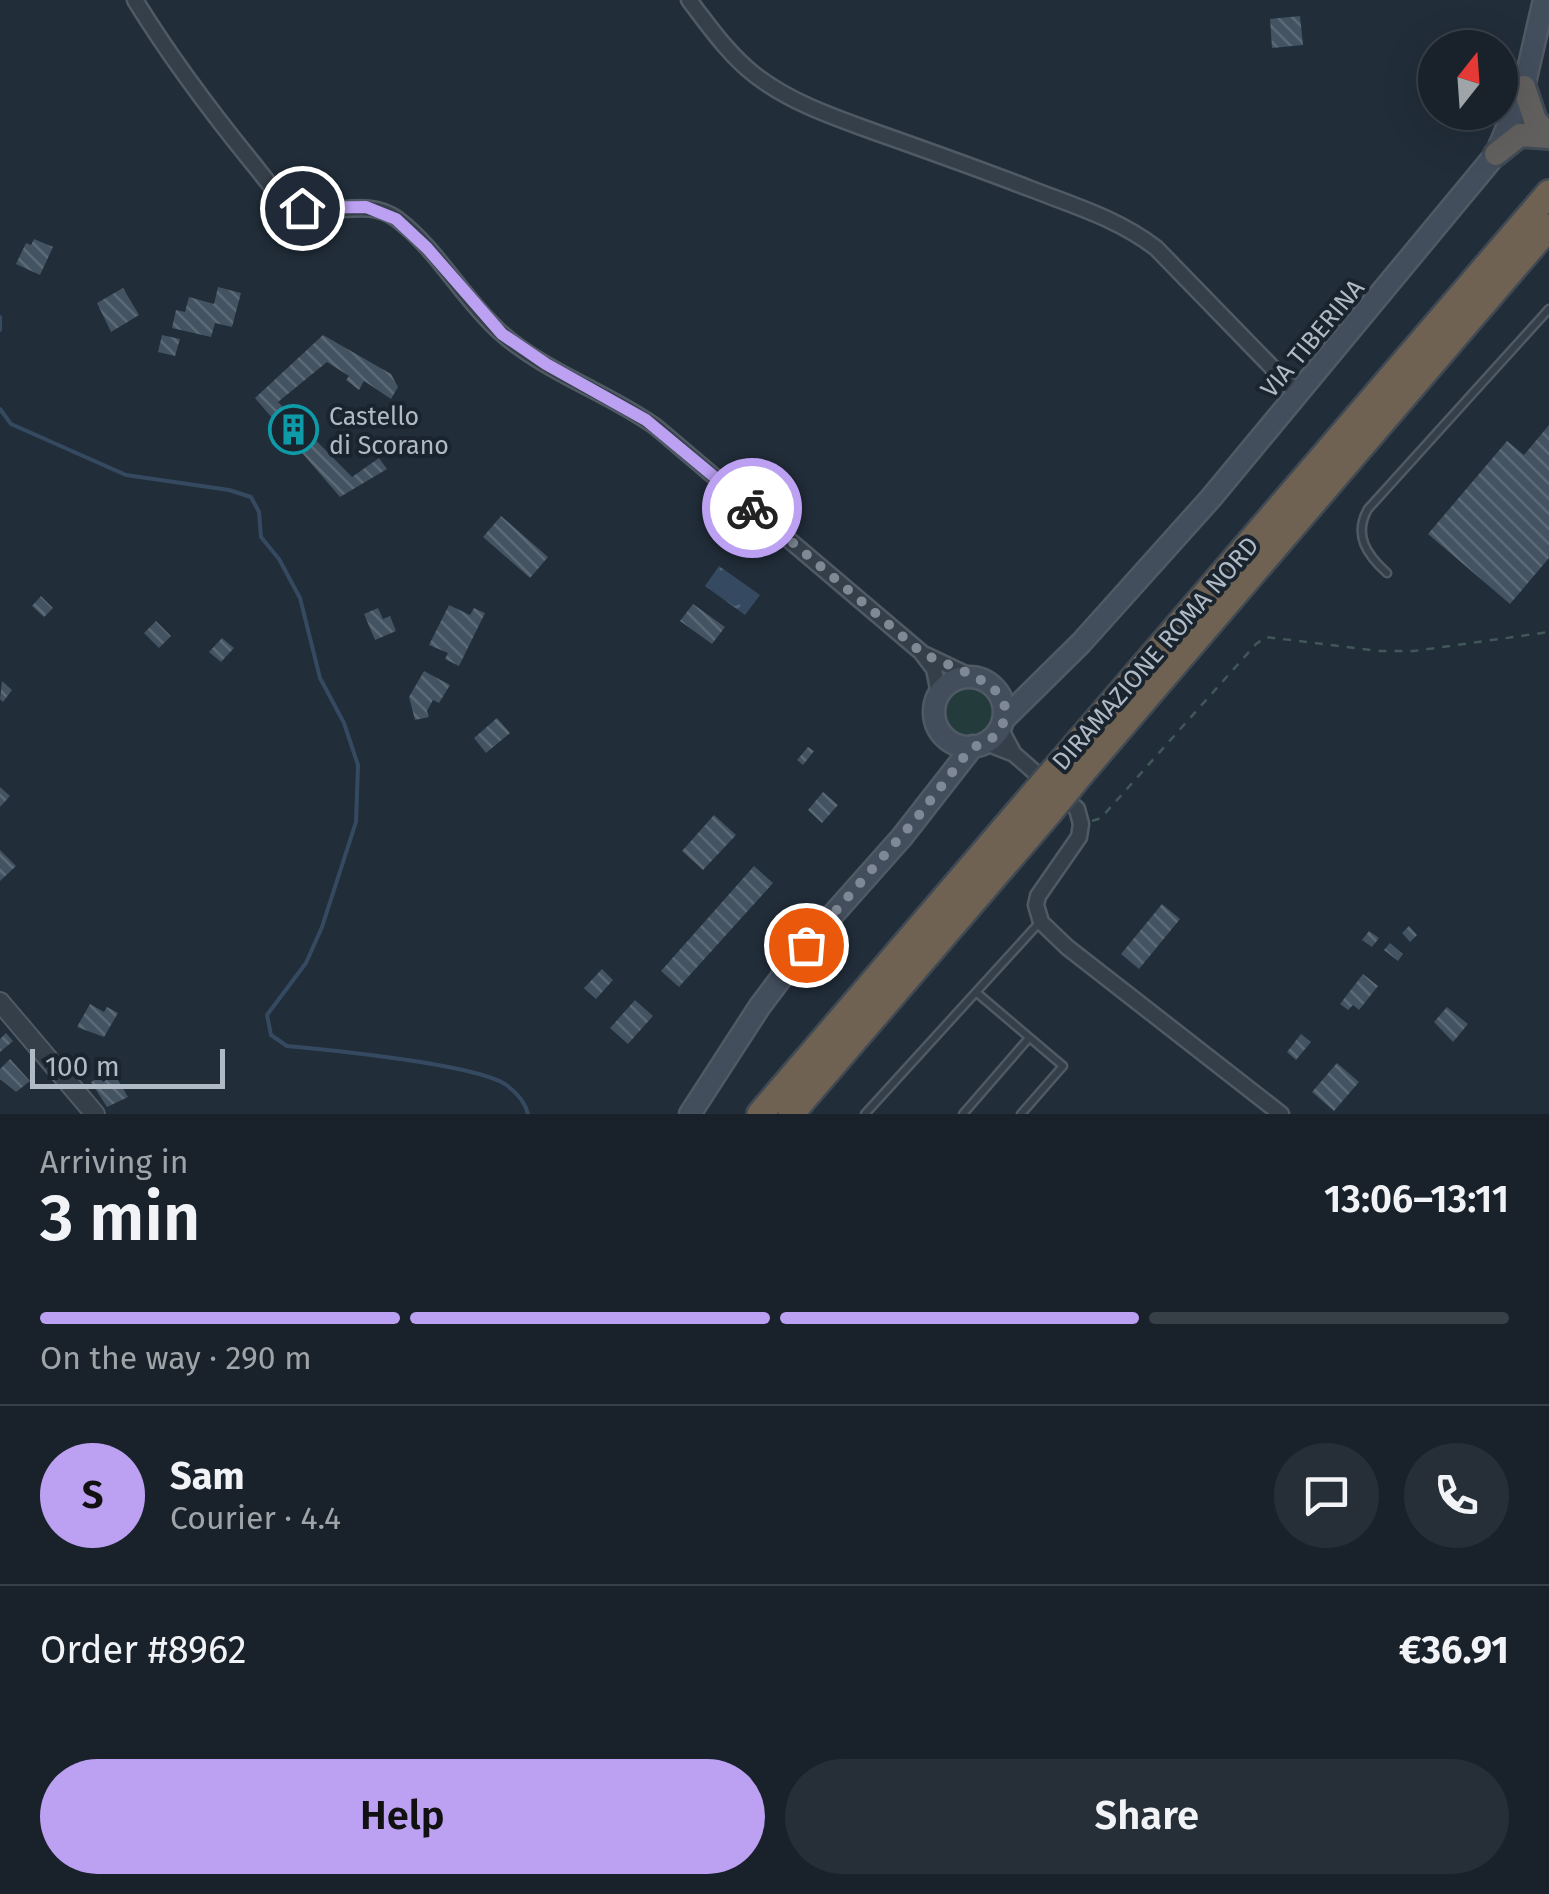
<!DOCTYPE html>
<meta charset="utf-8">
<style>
body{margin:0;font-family:"Fira Sans",sans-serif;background:#262f37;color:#f1f3f6;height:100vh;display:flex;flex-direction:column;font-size:38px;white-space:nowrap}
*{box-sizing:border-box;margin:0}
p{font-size:32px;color:#9fa4a9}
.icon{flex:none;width:55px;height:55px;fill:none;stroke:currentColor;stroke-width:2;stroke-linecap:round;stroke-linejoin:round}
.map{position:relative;height:1114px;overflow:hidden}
.panel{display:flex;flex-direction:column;background:#19222b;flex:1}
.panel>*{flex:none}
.needle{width:65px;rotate:17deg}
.buttons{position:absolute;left:1418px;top:30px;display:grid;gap:20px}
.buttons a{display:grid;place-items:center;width:100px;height:100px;border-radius:50%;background:#19222b;box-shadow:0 10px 40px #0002,0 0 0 2px #373f47;font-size:50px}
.scale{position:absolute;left:30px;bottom:25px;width:195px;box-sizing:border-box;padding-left:10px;border:5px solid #b0bac6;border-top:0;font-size:28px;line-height:35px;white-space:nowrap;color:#b0bac6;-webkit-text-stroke:8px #1a242e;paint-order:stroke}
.pin{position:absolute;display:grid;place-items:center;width:85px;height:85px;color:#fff;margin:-42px;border:5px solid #fff;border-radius:50%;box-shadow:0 2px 10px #0007}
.courier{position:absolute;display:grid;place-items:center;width:100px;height:100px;margin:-50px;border:8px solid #bca0f2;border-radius:50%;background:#fff;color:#222;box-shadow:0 2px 12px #0007}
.head em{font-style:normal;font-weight:600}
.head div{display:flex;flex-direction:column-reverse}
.head{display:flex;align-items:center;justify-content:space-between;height:170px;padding:0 40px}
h1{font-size:65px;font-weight:600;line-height:75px}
.bar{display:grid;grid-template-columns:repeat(4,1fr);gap:15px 10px;align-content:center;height:120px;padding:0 40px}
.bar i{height:12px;border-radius:8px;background:#373f47}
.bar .selected{background:#bca0f2}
.bar p{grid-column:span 4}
.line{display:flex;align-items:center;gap:25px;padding:0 40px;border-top:2px solid #373f47}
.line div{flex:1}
.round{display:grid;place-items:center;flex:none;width:105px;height:105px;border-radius:52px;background:#262f37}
.button{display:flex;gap:20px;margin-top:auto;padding:20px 40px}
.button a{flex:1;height:115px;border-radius:60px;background:#bca0f2;color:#111;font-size:40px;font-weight:600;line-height:115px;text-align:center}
.button a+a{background:#262f37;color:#f1f3f6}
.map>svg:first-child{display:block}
.green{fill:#243b3c}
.water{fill:url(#water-ripples)}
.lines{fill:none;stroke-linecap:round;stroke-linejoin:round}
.stream{stroke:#354a61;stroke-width:4}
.building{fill:url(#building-back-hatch)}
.service-casing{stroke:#505a64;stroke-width:11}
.minor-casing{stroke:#505a64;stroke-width:19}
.tertiary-casing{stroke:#505a64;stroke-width:22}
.secondary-casing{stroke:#505a64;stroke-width:25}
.trunk-casing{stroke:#404a54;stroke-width:28}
.motorway-casing{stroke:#404a54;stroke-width:30}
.path{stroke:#415758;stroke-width:2.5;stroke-dasharray:8 8;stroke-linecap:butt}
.service{stroke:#353f4a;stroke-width:6}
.minor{stroke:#353f4a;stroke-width:14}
.tertiary{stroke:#353f4a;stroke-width:18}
.secondary{stroke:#434e5d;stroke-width:20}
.trunk{stroke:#62605e;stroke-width:22}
.motorway{stroke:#706252;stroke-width:25}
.motorway-bridge-casing{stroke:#404a54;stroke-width:30;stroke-linecap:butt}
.motorway-bridge{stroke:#706252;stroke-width:25}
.done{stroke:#7e8995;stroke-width:10;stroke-dasharray:0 18}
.route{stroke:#bca0f2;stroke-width:12}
.labels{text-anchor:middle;stroke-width:8;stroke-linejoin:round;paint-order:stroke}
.street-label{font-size:25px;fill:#b0bac6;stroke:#1a242e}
.poi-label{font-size:25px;fill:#b0bac6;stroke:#1a242e;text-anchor:start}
</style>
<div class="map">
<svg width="1549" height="1114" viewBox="0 0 1549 1114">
<defs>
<pattern id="water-ripples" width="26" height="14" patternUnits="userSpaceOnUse" patternTransform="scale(2.5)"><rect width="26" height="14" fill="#354a61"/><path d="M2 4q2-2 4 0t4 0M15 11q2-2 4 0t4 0" fill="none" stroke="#506276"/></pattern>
<pattern id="building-back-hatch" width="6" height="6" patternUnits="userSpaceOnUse" patternTransform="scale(2.5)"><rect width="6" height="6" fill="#445361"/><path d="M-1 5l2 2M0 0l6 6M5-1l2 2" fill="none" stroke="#5c6a76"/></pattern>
</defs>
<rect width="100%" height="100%" fill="#212d39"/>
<path class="green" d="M945 712a24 24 0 1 1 48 0a24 24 0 1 1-48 0Z"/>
<path class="water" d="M719 566 760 595 745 615 705 586Z"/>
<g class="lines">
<path class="stream" d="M0 317V330
M0 409 11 424 126 475 229 490 251 497 259 512 261 537 279 559 300 598 320 678 344 723 358 765 356 822 322 927 306 963 267 1015 271 1035 287 1046C331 1050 473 1064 505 1084 516 1092 525 1101 528 1114"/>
</g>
<path class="building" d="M1300 16 1303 45 1272 48 1270 19Z
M34 239 53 247 40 275 16 264 26 243 31 245Z
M218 287 241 293 232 327 215 323 211 337 172 328 176 310 185 312 189 297 214 304Z
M123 288 139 315 111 332 97 303Z
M162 335 180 339 175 356 158 352Z
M323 335 391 374 398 387 391 399 364 381 359 390 346 380 349 376 327 362 278 402 352 477 379 458 387 469 340 497 255 398Z
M1549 425V558L1510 604 1428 534 1507 441 1524 455Z
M501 516 548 557 530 578 483 537Z
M41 596 53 608 44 617 32 606Z
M693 604 725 627 712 644 680 621Z
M449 605 470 615 474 608 485 613 459 666 445 659 448 653 429 645Z
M378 608 383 619 390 616 396 631 375 640 364 614Z
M156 621 171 636 159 648 144 633Z
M222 638 234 648 221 662 209 652Z
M424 671 450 685 439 703 433 700 427 711 429 717 415 720 409 697Z
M2 681 12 690 3 702 0 699Z
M497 718 510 733 486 753 474 738Z
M808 747 814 751 803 765 797 760Z
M0 787 10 796 0 807Z
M823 792 838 805 822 823 808 810Z
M714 815 736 835 703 870 682 851Z
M0 850 16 866 0 881Z
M754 866 773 883 679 987 661 971Z
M1162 904 1180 919 1139 969 1121 954Z
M1409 926 1417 935 1410 942 1402 933Z
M1369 931 1379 938 1372 947 1362 940Z
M1390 943 1403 954 1398 961 1384 950Z
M602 969 613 980 596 999 584 988Z
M1363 974 1378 986 1359 1010 1353 1005 1348 1010 1340 1004Z
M635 1000 653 1016 628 1044 610 1028Z
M90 1004 104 1012 107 1007 118 1013 104 1037 77 1027Z
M1447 1007 1468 1024 1453 1042 1434 1022Z
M6 1033 13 1041 0 1052V1039Z
M1301 1034 1311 1042 1296 1060 1287 1052Z
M10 1059 30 1081 16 1092 0 1079V1069Z
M1337 1063 1359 1082 1334 1111 1312 1092Z
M115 1075 128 1097 107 1107 91 1082 99 1077 103 1082Z"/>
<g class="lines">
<defs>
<path id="service" d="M1387 573C1367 555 1353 535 1368 509L1549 309
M977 993 1063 1066 1021 1114
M865 1114 1039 923
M963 1114 1029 1038"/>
<path id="minor" d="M135 0C170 57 209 109 251 161 263 175 276 196 293 205 327 221 364 195 397 219 438 250 462 298 500 332 546 373 607 392 656 427L921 652 934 669 939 694
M689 0C709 26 729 55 755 75 790 102 831 116 872 131 926 150 979 169 1031 189 1075 206 1118 219 1156 248L1298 394
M926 655 970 676
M1000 728 1014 754 1077 809 1081 824 1079 837 1038 896 1036 905 1041 922 1067 947 1281 1114
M986 743 1014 754"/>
<path id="tertiary" d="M0 1002 95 1114"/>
<path id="secondary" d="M934 712a35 35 0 1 1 70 0a35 35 0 1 1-70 0Z
M1004 719 1081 643 1211 498 1496 154 1524 87 1544 0
M690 1114 760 1006 806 945 902 837 973 746"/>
<path id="trunk" d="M1524 87 1535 120 1549 135
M1496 154 1520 135 1549 137"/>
<path id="motorway" d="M1063 760 1549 193
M1081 774 1549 227
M760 1114 1031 797
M791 1114 1049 813"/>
</defs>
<use href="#service" class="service-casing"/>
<use href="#minor" class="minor-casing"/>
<use href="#tertiary" class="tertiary-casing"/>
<use href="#secondary" class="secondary-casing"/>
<use href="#trunk" class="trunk-casing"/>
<use href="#motorway" class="motorway-casing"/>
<path class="path" d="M1092 821 1101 818 1256 644 1266 637 1379 651H1414L1549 632"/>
<use href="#service" class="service"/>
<use href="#minor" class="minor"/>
<use href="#tertiary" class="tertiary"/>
<use href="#secondary" class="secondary"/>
<use href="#trunk" class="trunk"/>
<use href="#motorway" class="motorway"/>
<defs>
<path id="motorway-bridge" d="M1031 797 1063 760
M1049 813 1081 774"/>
</defs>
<use href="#motorway-bridge" class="motorway-bridge-casing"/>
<use href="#motorway-bridge" class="motorway-bridge"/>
</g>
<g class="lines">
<path class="done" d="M752 508 921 652C949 669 1028 684 999 731 991 743 976 743 967 753L916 819 806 945"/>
<path class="route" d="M302 208 366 207 396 219 427 248 502 334 546 364 646 420 752 508"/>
</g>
<defs>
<symbol id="building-ring" viewBox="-11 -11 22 22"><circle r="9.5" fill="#1a242e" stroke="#0f9aa8" stroke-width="1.5"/><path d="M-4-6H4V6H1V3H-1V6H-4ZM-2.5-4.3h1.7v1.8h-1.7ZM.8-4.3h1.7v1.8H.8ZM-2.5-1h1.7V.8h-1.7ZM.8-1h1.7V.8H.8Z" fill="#0f9aa8"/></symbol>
</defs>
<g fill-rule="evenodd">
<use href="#building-ring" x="266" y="402" width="55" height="55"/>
</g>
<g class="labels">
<g class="street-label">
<text transform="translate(1312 338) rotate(-50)" y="9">VIA TIBERINA</text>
<text transform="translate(1155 653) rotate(-49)" y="9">DIRAMAZIONE ROMA NORD</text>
</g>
<g class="poi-label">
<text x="329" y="425">Castello<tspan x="329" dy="29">di Scorano</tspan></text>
</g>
</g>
</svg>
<div class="buttons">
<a><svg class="needle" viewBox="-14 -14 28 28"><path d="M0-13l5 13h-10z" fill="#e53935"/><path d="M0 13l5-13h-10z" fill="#9fa4a9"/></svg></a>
</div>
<div class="scale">100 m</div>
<div class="pin" style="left:806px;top:945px;background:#ea580c"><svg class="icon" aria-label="bag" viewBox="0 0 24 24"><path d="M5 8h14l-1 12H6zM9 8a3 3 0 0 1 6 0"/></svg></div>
<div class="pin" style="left:302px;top:208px;background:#1f2937"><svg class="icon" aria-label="home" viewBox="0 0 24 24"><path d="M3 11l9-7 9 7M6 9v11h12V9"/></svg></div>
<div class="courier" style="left:752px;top:508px"><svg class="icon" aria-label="bike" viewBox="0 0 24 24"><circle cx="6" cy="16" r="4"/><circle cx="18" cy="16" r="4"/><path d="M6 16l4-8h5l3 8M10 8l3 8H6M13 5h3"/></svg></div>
</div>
<section class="panel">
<div class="head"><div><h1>3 min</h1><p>Arriving in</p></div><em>13:06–13:11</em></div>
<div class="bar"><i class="selected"></i><i class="selected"></i><i class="selected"></i><i></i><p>On the way · 290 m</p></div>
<div class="line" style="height:180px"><b class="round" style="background:#bca0f2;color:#111">S</b><div><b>Sam</b><p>Courier · 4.4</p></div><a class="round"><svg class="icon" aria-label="chat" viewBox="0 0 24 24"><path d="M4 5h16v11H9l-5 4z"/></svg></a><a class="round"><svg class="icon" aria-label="phone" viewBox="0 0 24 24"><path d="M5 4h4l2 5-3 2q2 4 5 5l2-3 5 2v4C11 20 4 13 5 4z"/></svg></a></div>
<div class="line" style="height:130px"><div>Order #8962</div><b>€36.91</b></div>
<div class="button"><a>Help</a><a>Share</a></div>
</section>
